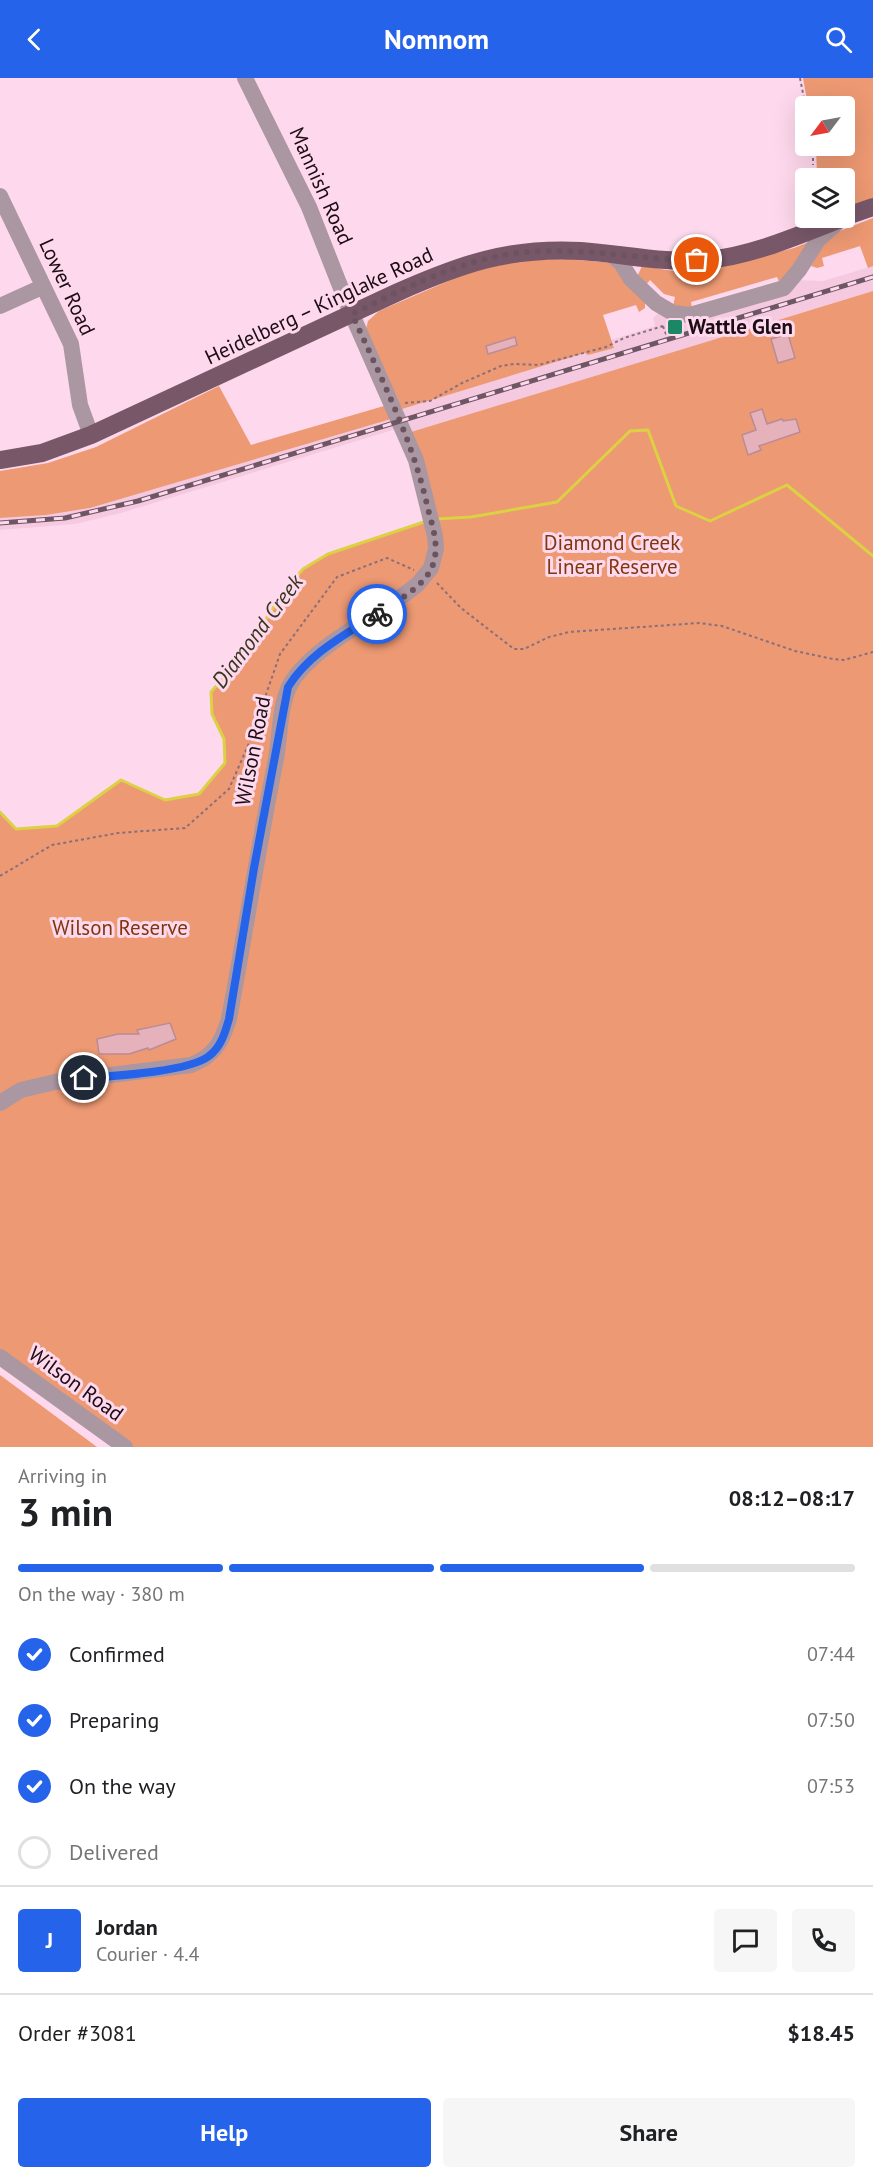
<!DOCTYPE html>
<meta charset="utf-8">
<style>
body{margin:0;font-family:"PT Sans",sans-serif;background:#f6f6f6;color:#202124;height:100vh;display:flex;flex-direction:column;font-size:22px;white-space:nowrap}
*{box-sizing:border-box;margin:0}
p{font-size:20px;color:#757577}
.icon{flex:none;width:33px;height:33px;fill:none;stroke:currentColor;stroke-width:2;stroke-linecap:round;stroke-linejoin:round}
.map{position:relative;height:1369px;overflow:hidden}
.drawer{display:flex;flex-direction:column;background:#fff;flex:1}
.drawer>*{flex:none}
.needle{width:39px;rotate:238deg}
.controls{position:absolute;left:795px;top:18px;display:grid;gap:12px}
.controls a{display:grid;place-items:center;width:60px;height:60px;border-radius:6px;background:#fff;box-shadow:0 6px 24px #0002;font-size:30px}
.pin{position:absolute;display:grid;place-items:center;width:51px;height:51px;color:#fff;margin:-26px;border:3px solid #fff;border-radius:50%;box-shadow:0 2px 6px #0007}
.courier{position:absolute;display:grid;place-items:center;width:60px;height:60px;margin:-30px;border:4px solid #2563eb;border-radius:50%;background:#fff;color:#222;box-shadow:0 2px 8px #0007}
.headline em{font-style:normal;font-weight:700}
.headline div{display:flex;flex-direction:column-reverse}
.headline{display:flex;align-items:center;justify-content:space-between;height:102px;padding:0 18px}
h1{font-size:39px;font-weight:700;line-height:45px}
.bar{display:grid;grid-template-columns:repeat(4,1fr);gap:9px 6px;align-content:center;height:72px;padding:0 18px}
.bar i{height:8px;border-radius:4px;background:#e0e0e0}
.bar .current{background:#2563eb}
.bar p{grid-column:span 4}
.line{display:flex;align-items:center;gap:15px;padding:0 18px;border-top:2px solid #e0e0e0}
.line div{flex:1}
.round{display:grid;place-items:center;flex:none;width:63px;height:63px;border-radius:6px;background:#f6f6f6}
ol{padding:0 18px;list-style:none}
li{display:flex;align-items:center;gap:18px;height:66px}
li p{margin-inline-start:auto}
li .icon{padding:6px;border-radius:50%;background:#2563eb;color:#fff;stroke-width:4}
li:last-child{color:#757577}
li i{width:33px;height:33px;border:3px solid #e0e0e0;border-radius:50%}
.cta{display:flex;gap:12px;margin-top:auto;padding:12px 18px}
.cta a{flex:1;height:69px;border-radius:6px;background:#2563eb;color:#fff;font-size:24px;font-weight:700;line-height:69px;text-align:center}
.cta a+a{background:#f6f6f6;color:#202124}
header{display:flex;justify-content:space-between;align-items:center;height:78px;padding:0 18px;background:#2563eb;color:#fff;font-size:27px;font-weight:700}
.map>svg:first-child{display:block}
.built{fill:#f5cae1}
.green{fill:#ed9973}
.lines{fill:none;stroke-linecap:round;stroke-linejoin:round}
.stream{stroke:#dbd142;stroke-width:3}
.building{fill:#e5b2bc;stroke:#bb8b95;stroke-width:1.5}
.path{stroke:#896f7c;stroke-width:2;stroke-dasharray:3 3;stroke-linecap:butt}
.minor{stroke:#aa97a1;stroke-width:16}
.major{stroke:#785769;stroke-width:18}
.rail-casing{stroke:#6e5663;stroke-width:5}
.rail{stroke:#fed8ec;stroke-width:3;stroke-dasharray:9;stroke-linecap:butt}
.done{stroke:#6b5460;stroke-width:6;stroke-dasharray:0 10.8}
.route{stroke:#2563eb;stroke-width:8}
.poi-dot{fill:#1c8764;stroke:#fed8ec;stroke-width:2}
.labels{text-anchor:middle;stroke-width:6;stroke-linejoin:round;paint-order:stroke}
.street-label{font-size:21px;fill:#1c0d15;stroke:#fed8ec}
.poi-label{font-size:21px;font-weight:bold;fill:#1c0d15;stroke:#fed8ec;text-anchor:start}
.park-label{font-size:21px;fill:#7f360d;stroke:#fed8ec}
.water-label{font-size:22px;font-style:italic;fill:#36351e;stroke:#fed8ec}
</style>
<header><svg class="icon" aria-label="back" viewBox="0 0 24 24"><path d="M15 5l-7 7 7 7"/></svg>Nomnom<svg class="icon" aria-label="search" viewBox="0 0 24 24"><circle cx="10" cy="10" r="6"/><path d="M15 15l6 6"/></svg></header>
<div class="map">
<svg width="873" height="1369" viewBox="0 0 873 1369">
<rect width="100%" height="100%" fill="#fed8ec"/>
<path class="built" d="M873 188V213L411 354 402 331 524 293 585 275 614 269 611 262 655 248 653 240 658 235 670 240 798 202 823 203Z
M391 341 396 351 121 435 75 446 0 452V440L46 437 90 430Z"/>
<path class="green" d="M803 0H873V120L845 129 844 100H817L816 68H844V28H808Z
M873 140V188L868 190 860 168 822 180 824 188 817 190 811 188 827 158Z
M814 162 780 206 777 199 691 224 692 231 673 228 675 219 664 216 650 202 645 208 637 199 642 188 686 195H707L728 187 794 170Z
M568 181 613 185 645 223V230L639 234 636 227 603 237 614 270 588 277 585 275 402 331 366 251 368 243 379 233 469 194 523 182Z
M873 213V1369H133L0 1272V1030L24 1016 46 1009 126 1001 191 991 213 981 223 969 233 940 261 773 283 671 289 619 297 599 292 595 281 617 271 687 224 945C220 957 215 968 205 976 191 986 172 985 156 988 105 995 45 991 0 1018V734L16 751 57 748 121 702 165 722 200 716 225 685 224 661 212 636 211 614 240 581 284 513 303 491 328 476 428 443C433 464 432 483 419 501L318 570 313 574 318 578 326 575C354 557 437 511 441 479 443 462 433 441 430 425 427 413 428 400 425 388 422 376 416 365 411 354Z
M219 308 251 367 384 328 391 341 90 430 46 437 0 440V393L48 385 96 369Z
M0 1297 97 1369H0Z"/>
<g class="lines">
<path class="stream" d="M436 441 471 439 557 424 630 353 648 352 676 428 710 443 787 407 873 478
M0 734 16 751 57 748 121 702 165 722 199 716 225 685 224 661 212 636 211 614 240 581 284 513 303 491 328 476 424 444"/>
</g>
<path class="building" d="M788 256 795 280 778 285 771 261Z
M515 259 517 267 488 276 486 268Z
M762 331 767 346 782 341 783 343 796 341 800 354 759 368 761 372 748 377 742 357 756 352 750 335Z
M170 945 176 961 149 972 148 970 129 976H99L97 961 118 956H139L137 952Z"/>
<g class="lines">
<path class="path" d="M800 0 806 31
M813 68V87
M663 248 667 259
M405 325 430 323 462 305 501 288 514 286 538 287 606 269 624 260 663 248
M437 505 461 530 514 571H524L549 559 569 554 699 545 722 548 795 573 833 581 844 582 873 574
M0 798 52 767 118 755 185 750 229 711 250 663 280 576 337 499 387 480 414 492"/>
<path class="minor" d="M813 100V99
M0 118 71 266 80 327 91 357
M805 154 808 140
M611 176 621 185 631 201 656 225 673 235 690 237 784 210 799 192 818 162 837 145
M0 228 42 209
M0 1025 21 1012 55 1004 191 987C214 978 222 964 229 941 245 856 258 771 275 686 281 659 278 621 295 599 324 561 381 537 418 506L431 490 436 471 435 458 416 382 346 223 309 129 245 0
M0 1279 125 1369"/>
<path class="major" d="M844 139 873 129
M0 382 42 375 91 357 396 215C461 186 509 169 581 173 623 176 666 186 708 182 755 177 799 157 843 140"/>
<defs>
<path id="rail" d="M0 445 65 440 138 423 873 199"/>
</defs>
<use href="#rail" class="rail-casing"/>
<use href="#rail" class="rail"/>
</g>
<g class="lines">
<path class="done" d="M377 536C396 523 423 510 432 489 440 470 433 450 428 431 413 362 381 300 352 236 408 209 465 179 528 174 584 169 641 182 697 182"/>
<path class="route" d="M84 1000C112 998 189 994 209 978 221 969 225 955 229 941L254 790 288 609C309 575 345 557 377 536"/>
</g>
<rect class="poi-dot" x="667" y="241" width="16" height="16" rx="3"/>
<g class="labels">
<g class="street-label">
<text transform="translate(321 108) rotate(66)" y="7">Mannish Road</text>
<text transform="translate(67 209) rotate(65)" y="7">Lower Road</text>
<text transform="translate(319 228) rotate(-25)" y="7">Heidelberg – Kinglake Road</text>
<text transform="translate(253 673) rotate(-79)" y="7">Wilson Road</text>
<text transform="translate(76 1306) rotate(36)" y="7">Wilson Road</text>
</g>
<g class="poi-label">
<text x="688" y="256">Wattle Glen</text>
</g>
<g class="park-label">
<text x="612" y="472">Diamond Creek<tspan x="612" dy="24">Linear Reserve</tspan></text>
<text x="120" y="857">Wilson Reserve</text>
</g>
<g class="water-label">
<text transform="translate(257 553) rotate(-53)" y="8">Diamond Creek</text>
</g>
</g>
</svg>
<div class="controls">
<a><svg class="needle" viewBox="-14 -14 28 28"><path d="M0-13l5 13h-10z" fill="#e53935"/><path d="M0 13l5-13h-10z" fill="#757577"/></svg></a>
<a><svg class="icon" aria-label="layers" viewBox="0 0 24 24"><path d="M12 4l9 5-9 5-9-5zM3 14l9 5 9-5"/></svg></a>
</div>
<div class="pin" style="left:697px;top:182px;background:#ea580c"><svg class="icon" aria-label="bag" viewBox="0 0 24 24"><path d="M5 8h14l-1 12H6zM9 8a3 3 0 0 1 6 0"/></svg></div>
<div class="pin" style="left:84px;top:1000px;background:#1f2937"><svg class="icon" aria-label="home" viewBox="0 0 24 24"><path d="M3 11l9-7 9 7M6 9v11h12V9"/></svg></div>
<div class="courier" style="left:377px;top:536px"><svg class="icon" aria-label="bike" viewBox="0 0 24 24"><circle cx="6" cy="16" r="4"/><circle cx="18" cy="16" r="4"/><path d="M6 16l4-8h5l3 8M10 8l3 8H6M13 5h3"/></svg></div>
</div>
<section class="drawer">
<div class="headline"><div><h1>3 min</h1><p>Arriving in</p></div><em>08:12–08:17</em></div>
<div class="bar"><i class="current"></i><i class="current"></i><i class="current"></i><i></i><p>On the way · 380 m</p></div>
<ol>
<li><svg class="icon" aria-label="check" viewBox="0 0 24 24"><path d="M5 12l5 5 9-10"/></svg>Confirmed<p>07:44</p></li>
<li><svg class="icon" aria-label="check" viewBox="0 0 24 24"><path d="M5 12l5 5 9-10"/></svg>Preparing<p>07:50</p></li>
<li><svg class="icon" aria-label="check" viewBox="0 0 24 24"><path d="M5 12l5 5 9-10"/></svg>On the way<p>07:53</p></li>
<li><i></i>Delivered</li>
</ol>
<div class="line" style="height:108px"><b class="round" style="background:#2563eb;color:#fff">J</b><div><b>Jordan</b><p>Courier · 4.4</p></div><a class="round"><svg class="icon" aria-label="chat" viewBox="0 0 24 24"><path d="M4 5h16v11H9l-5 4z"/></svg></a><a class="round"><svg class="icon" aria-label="phone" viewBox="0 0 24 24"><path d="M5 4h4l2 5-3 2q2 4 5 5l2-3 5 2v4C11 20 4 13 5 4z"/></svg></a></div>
<div class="line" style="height:78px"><div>Order #3081</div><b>$18.45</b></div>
<div class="cta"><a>Help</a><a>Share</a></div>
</section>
